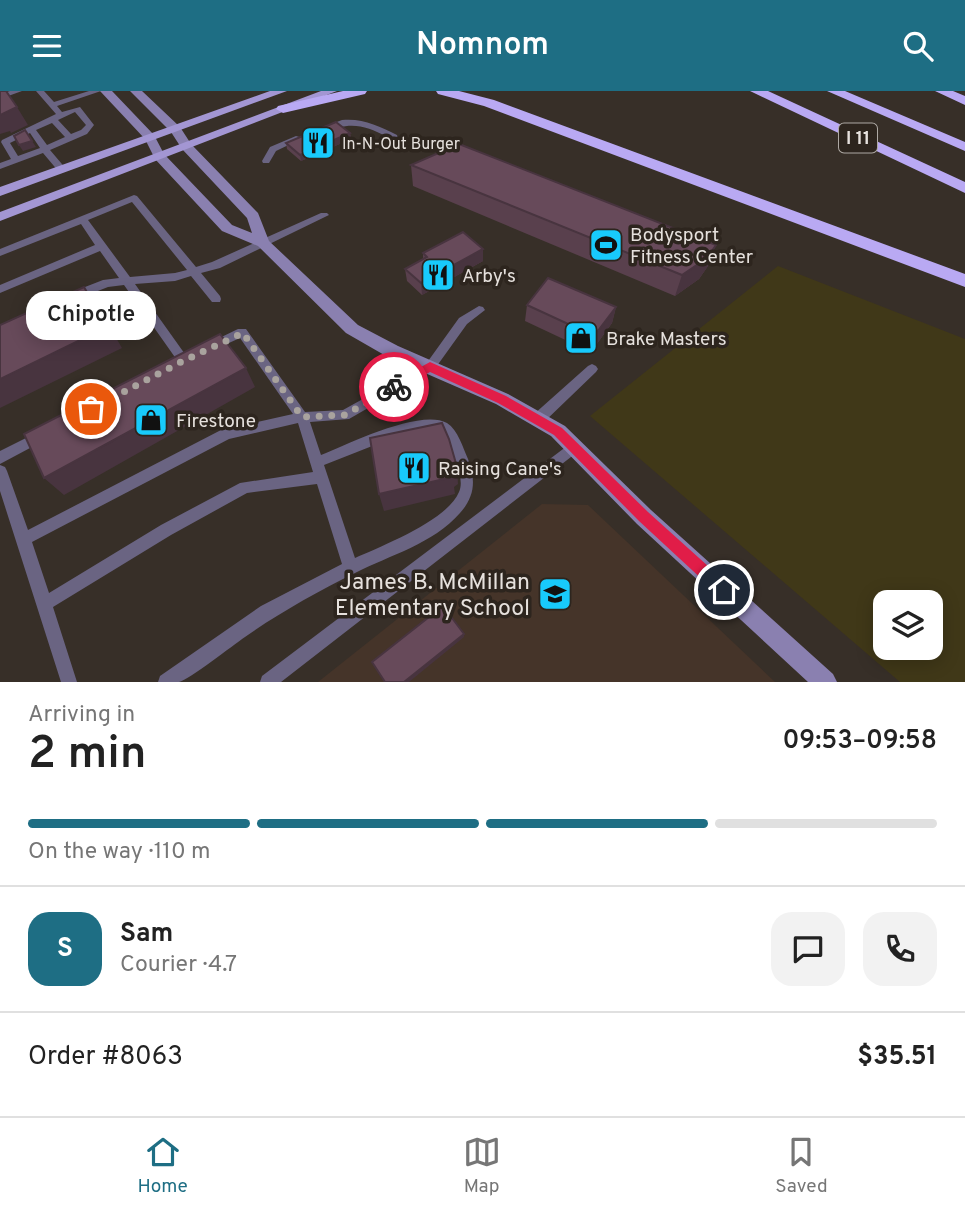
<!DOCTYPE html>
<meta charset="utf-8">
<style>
body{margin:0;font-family:Overpass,sans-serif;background:#f2f2f2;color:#222;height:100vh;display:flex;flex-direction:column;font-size:26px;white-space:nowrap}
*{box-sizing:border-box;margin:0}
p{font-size:23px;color:#767676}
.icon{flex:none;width:38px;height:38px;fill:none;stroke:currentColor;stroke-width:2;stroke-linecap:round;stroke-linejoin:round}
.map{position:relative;height:591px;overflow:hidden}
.side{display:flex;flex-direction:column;background:#fff;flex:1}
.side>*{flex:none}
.tools{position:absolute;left:873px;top:499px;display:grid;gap:14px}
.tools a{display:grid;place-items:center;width:70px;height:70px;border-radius:14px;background:#fff;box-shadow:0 4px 18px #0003;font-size:35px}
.pin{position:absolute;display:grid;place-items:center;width:60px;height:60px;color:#fff;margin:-30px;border:4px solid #fff;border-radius:50%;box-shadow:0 2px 7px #0007}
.courier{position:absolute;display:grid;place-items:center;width:70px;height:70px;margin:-35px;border:5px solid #e11d48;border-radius:50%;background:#fff;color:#222;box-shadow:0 2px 9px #0007}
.bubble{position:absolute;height:49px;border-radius:21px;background:#fff;box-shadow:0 4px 18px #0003;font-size:23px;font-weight:600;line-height:49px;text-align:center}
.head em{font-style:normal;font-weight:600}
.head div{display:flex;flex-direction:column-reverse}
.head{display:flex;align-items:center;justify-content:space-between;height:119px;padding:0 28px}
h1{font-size:46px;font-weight:600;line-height:52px}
.bar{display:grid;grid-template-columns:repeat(4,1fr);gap:10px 7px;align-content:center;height:84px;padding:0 28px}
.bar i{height:9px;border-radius:5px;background:#e0e0e0}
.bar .current{background:#1e6e84}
.bar p{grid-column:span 4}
.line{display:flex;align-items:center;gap:18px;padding:0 28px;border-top:2px solid #e0e0e0}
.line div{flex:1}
.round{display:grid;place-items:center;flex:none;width:74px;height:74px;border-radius:21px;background:#f2f2f2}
header{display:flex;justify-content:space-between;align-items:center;height:91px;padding:0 28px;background:#1e6e84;color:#fff;font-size:32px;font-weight:600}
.tabs{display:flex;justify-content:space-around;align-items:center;height:98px;border-top:2px solid #e0e0e0;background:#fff;font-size:19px;color:#767676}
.tabs a{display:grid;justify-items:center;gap:4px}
.tabs .current{color:#1e6e84}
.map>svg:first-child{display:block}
.education{fill:#453429}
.sand{fill:#403818;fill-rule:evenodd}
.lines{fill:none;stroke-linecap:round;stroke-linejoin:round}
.lane{fill:#6a6482;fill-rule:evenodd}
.secondary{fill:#8a80b0;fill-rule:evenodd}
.primary{fill:#a396d3;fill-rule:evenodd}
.highway{fill:#b9a9f3;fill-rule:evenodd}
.wall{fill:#59404d}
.shaded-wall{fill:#48343f}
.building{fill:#674a5a;stroke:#48343f;stroke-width:2}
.route{fill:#e11d48}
.done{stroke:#a9a39e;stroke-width:7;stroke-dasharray:0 12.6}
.labels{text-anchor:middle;stroke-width:7;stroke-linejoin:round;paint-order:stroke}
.far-poi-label{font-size:16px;fill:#e6e1dd;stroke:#2d251e;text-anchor:start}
.shield{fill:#2d251e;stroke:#aea9a4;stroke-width:2}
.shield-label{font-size:18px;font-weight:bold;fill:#e6e1dd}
.poi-label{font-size:19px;fill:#e6e1dd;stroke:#2d251e;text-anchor:start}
.near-poi-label{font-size:23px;fill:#e6e1dd;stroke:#2d251e;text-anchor:end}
</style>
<header><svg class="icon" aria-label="menu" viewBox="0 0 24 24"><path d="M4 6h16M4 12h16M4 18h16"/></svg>Nomnom<svg class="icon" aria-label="search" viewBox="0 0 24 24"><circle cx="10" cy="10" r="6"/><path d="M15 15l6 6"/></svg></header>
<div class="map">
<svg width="965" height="591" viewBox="0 0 965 591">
<rect width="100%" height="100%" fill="#372f28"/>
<path class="education" d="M542 413 588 414 775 591H318Z"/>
<path class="sand" d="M778 175 965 248V591H900L590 325ZM886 511H931V556H886Z"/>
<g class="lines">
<path class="lane" d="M10 0H22L0 8V3Z
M36 0H44L54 11 89 0H101L57 15 62 21 80 16 94 34 87 43 50 59 67 79 65 81H59L43 62 0 78V72L11 68 1 51 2 49 56 23ZM75 21 86 34 81 39 71 43 58 29ZM52 32 65 46 47 54 36 39ZM30 42 40 57 18 65 10 52Z
M342 29C363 27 379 35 397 44L401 56 394 58 390 47C362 33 352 31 322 41L318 38Z
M296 45 303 47 276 60 269 72H263L262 70 270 56Z
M134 104 137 105 196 176 212 171 321 122H327L329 124 220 177 201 182 220 205 221 208 220 211H212L191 185 175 190 135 193 187 266 189 269 183 274 179 272 124 194 108 196 75 209H67L66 206 67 203 103 189 119 187 100 160 0 202V194L95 154 81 133 0 165V158ZM132 111 187 179 175 182 130 186 88 129Z
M479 215 483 216 485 219 467 233 434 279 349 328 310 331 321 364C348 353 421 317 447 332 458 339 463 357 468 368 476 389 475 405 460 422 433 453 390 464 355 482 317 501 279 522 245 546 233 554 189 589 179 591 173 591 164 591 158 591L160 585 261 515 342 473 317 393 247 402 171 444 53 516 77 591H61L0 400V374L5 376 7 380 28 439 221 339 293 323 240 247 211 260 207 259 205 256 207 253 238 238H246L305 321 343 319 426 273 459 227ZM298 332 313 381 240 392 161 434 49 502 32 451 229 348ZM429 338C444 339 447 352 453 364 457 374 464 390 459 401 448 429 382 455 355 467L324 374 390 348Z
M592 273 596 275 598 278 596 281 543 332 538 333 533 332 532 328 533 324 588 275Z
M40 340 45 341 46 345 45 349 0 373V360Z
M575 349 580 351 582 355 580 359 281 591H260L262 585Z"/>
<path class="secondary" d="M100 0H112L154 44 164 63 232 134 252 142 247 127 182 58 171 41 130 0H142L180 36 191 53 258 122 269 150 358 234 398 255 508 303 565 335 651 419 833 583 837 591H808L637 433 551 345 496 313 386 265 346 242 258 155 222 140 155 68 145 48Z"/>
<path class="primary" d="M270 0H287L0 105V96Z
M321 0H337L0 130V121Z"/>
<path class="highway" d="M343 0H367L365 3 283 22 276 18 278 15Z
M436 0H459L494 9 965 183V196L484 15 438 3Z
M750 0H768L965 91V102Z
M827 0H845L965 51V60Z
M935 0H953L965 5V14Z"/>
</g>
<path class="wall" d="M350 42 351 48 301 70 287 58 286 52Z
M411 74 708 175 699 188 675 205 413 95Z
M423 162 483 170 422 204 407 190 405 178 423 169Z
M527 214 616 216 612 232 591 261 525 230Z"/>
<path class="shaded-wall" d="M17 16 28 34 11 42 10 40 0 43V24Z
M350 42 351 48 301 70 300 64Z
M32 50 36 56 23 60 19 54Z
M716 154 708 175 699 188 675 205 682 184Z
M483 158V170L422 204 421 192Z
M84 196 98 216 122 257 0 317V288Z
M616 216 612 232 591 261 594 245Z
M246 277 255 296 64 404 44 387Z
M457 376 458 393 454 396 455 403 384 420 379 403 452 379Z
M464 543V546L409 591H404Z"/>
<path class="building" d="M0 0H6L17 16 0 24Z
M336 31 350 42 300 64 286 52Z
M25 39 32 50 19 54 14 45Z
M459 53 716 154 707 167 682 184 411 74Z
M463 141 483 158 421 192 405 178 427 166 423 162Z
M548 187 616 216 594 245 527 214Z
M84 196 107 236 0 288V234Z
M220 243 246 277 44 387 24 343Z
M442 332 449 348 457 376 452 379 453 386 379 403 370 347Z
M443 515 464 543 404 591H385L372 571Z"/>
<path class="route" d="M430 271 506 305 562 337 648 421 729 494V504H719L639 430 554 344 498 312 430 281 398 299H390V293Z"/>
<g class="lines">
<path class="done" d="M91 318 183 270 243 242 302 326 345 324 394 296"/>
</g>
<defs>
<symbol id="restaurant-square" viewBox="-11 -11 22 22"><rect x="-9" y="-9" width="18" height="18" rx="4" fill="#18cafc" stroke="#2d251e"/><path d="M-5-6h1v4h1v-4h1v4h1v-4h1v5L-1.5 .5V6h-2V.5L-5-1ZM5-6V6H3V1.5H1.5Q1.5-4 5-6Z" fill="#111"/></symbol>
<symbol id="stadium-square" viewBox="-11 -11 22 22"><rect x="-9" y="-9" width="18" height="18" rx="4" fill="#18cafc" stroke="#2d251e"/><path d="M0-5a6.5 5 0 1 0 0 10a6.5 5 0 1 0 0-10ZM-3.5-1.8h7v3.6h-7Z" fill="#111"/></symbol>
<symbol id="shop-square" viewBox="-11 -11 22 22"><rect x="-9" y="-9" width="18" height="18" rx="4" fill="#18cafc" stroke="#2d251e"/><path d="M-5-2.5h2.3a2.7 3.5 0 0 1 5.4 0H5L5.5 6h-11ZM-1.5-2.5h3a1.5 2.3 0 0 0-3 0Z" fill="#111"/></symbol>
<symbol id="school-square" viewBox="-11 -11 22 22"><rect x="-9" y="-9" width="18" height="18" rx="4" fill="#18cafc" stroke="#2d251e"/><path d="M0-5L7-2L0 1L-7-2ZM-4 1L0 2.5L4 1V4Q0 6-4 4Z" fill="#111"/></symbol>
</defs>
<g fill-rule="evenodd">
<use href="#restaurant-square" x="299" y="33" width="38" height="38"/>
<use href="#stadium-square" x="587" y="135" width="38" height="38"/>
<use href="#restaurant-square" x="419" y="165" width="38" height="38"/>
<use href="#shop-square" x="562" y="228" width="38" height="38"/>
<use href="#shop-square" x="132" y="310" width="38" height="38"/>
<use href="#restaurant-square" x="395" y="358" width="38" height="38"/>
<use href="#school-square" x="536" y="484" width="38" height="38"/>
</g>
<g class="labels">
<g class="far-poi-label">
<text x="342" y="58">In-N-Out Burger</text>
</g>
<rect class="shield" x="839" y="32.5" width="38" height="29" rx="5"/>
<g class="shield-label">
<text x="858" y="53">I 11</text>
</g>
<g class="poi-label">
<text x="630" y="150">Bodysport<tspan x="630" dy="22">Fitness Center</tspan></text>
<text x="462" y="191">Arby's</text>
<text x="606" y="254">Brake Masters</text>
<text x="176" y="336">Firestone</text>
<text x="438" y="384">Raising Cane's</text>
</g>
<g class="near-poi-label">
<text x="530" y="498">James B. McMillan<tspan x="530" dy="26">Elementary School</tspan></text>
</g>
</g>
</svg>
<div class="tools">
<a><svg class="icon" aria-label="layers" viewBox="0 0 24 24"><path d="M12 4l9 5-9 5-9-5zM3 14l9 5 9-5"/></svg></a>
</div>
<div class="pin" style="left:91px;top:318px;background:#ea580c"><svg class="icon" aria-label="bag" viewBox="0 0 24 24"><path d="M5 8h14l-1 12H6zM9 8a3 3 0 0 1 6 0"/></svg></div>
<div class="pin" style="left:724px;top:499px;background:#1f2937"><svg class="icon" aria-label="home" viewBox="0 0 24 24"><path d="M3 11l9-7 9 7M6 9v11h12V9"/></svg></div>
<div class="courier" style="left:394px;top:296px"><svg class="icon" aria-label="bike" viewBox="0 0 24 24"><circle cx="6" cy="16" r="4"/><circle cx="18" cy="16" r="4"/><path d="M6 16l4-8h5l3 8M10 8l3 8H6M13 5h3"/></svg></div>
<div class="bubble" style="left:26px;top:200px;width:130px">Chipotle</div>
</div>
<section class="side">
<div class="head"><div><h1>2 min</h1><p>Arriving in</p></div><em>09:53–09:58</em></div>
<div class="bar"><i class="current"></i><i class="current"></i><i class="current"></i><i></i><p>On the way · 110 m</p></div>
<div class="line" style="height:126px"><b class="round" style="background:#1e6e84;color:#fff">S</b><div><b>Sam</b><p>Courier · 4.7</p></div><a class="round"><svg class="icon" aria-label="chat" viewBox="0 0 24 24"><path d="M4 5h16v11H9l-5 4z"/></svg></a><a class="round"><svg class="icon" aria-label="phone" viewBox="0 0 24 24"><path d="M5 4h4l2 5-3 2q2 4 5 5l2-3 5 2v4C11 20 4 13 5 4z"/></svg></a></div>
<div class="line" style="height:91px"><div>Order #8063</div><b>$35.51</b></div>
</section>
<nav class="tabs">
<a class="current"><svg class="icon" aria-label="home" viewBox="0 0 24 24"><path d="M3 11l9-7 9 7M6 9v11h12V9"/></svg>Home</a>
<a><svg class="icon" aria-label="map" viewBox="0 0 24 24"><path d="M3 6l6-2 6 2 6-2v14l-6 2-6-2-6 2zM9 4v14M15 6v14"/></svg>Map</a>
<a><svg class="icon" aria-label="saved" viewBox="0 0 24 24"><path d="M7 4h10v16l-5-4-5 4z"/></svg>Saved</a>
</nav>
